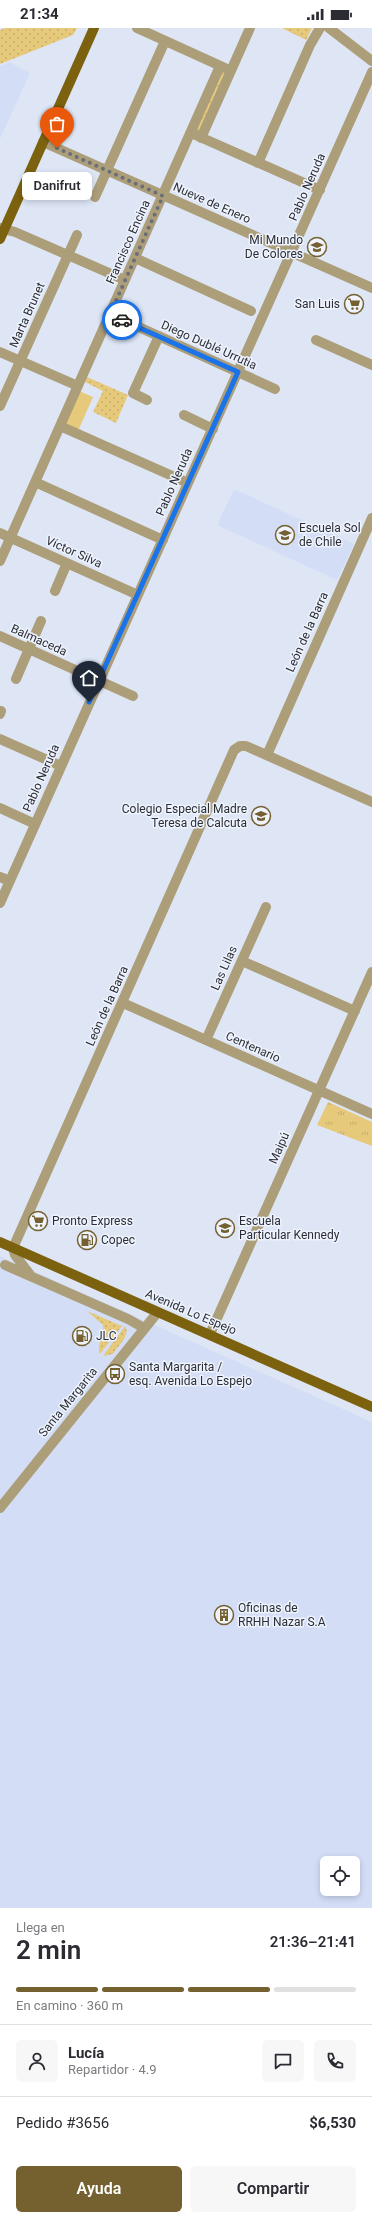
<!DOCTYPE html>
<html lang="es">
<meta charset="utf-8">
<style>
body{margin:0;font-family:Roboto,sans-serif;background:#f7f7f7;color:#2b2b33;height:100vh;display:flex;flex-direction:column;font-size:15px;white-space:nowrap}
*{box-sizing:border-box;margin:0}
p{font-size:13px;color:#7c7c81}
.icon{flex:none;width:22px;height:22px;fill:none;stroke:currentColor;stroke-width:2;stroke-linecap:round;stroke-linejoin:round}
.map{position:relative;height:1880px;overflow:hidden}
.panel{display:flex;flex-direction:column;background:#fff;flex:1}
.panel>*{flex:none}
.controls{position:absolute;left:320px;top:1828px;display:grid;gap:8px}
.controls a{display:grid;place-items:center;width:40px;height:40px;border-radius:6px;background:#fff;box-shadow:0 2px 6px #0003;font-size:20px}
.pin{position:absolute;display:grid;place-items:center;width:34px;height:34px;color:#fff;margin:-41px -17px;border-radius:50% 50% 50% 0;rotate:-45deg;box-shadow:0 0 4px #0007}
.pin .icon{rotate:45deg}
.courier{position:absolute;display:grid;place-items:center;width:40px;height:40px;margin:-20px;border:3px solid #1a73e8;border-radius:50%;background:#fff;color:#222;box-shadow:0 1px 5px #0007}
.bubble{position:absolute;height:28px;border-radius:6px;background:#fff;box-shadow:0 2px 6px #0003;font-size:13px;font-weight:600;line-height:28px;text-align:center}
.summary em{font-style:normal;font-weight:600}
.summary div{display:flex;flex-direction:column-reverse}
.summary{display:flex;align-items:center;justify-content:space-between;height:68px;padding:0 16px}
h1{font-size:26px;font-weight:600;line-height:30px}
.bar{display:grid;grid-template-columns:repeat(4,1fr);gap:6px 4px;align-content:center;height:48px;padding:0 16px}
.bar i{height:5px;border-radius:3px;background:#e1e1e2}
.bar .active{background:#74612f}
.bar p{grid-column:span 4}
.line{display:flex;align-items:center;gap:10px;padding:0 16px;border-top:1px solid #e1e1e2}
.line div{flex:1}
.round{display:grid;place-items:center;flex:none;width:42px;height:42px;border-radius:6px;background:#f7f7f7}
.button{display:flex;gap:8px;margin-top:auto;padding:8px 16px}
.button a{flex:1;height:46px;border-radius:6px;background:#74612f;color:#fff;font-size:16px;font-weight:600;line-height:46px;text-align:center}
.button a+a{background:#f7f7f7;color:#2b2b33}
.status{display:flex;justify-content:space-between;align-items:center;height:28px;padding:0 20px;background:#fff;direction:ltr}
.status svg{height:11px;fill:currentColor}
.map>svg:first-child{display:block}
.built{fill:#d3def6;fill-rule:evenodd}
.grass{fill:url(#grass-dots)}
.park{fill:url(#park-tufts)}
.pitch{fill:#e7c97c}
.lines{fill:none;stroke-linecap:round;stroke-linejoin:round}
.minor{stroke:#ad9e7a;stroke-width:10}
.major{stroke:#7c610e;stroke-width:10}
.done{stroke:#6a6e79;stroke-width:4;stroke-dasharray:0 7.2}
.route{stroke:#1a73e8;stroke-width:5}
.labels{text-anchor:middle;stroke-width:3;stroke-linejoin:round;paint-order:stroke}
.street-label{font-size:12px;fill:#2b2e35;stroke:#eef3fd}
.poi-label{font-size:12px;fill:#2b2e35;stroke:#eef3fd;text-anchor:start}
</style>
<div class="status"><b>21:34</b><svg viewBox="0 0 49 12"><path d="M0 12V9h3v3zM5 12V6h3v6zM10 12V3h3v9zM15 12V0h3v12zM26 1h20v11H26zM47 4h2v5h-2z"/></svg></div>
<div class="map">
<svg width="372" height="1880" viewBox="0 0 372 1880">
<defs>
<pattern id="grass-dots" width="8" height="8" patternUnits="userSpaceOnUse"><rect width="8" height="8" fill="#e7c97c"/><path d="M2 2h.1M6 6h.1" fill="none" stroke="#c6ad6c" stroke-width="1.8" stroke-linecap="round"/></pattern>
<pattern id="park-tufts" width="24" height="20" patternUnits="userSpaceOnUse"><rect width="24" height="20" fill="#e7c97c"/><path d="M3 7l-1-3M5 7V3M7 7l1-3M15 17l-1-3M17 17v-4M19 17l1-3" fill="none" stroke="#c6ad6c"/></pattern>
</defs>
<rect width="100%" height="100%" fill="#dee6f6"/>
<path class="built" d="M9 34 30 45 0 111V38Z
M234 461 354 516 337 552 217 497Z
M0 1228 372 1394V1880H0ZM327 1835H353V1861H327Z"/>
<path class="grass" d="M5 0H77L73 7 0 36V2Z
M282 0H312L306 12Z
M221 41 228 44 201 106 194 103Z
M87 349 128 367 116 395 93 384 103 363 85 354Z
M87 1283 122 1298 100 1326C96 1318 104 1308 103 1297Z
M125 1298C131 1307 118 1318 113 1326L103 1328Z"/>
<path class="park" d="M328 1074 372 1094V1118L317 1097Z"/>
<path class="pitch" d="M79 363 93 369 78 403 64 396Z"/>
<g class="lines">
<path class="minor" d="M137 0 225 40
M329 0 372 33
M191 105 320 162
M201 110 250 0
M43 114 372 260
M258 135 310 17 320 0
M95 169 165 13
M0 200 15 204 125 252
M135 230 251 283
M110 286 275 361
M316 312 372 337
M0 324 78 358
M147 372 133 365 159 308
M0 378 77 207
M184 387 213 401
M60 398 188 455
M35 454 163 512
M0 505 138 567
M0 533 220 38
M55 563 67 535
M0 608 133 668
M16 651 41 593
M0 686 1 683
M0 711 61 738
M267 727 372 490
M0 780 35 796
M0 849 10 853
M0 875 372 44
M242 933 355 983
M123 975 372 1086
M206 1012 266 879
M5 1237 128 1291 144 1300
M31 1248 15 1227 13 1220 234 722 240 718H246L372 774
M210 1306 372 944
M0 1480 157 1285"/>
<path class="major" d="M0 211 94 0
M0 1214 372 1379"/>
</g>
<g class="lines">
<path class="done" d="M57 120 163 168 110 286 122 292"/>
<path class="route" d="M89 674 238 344 122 292"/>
</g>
<defs>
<symbol id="school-ring" viewBox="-11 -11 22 22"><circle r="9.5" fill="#eef3fd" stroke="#74612f" stroke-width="1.5"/><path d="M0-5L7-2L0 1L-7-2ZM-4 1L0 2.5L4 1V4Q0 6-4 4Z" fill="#74612f"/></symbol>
<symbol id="supermarket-ring" viewBox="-11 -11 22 22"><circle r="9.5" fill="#eef3fd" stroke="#74612f" stroke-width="1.5"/><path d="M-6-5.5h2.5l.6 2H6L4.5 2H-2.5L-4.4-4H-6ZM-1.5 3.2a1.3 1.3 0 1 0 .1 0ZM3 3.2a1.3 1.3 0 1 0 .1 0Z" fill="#74612f"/></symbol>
<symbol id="fuel-ring" viewBox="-11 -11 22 22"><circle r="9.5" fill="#eef3fd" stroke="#74612f" stroke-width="1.5"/><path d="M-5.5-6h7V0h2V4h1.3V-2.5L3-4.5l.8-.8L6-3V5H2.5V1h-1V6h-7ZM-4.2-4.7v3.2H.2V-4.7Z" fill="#74612f"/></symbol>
<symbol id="bus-ring" viewBox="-11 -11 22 22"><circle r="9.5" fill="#eef3fd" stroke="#74612f" stroke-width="1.5"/><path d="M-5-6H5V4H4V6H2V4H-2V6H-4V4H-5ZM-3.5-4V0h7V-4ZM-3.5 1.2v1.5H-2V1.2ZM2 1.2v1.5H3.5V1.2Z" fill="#74612f"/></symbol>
<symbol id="building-ring" viewBox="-11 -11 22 22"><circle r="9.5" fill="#eef3fd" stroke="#74612f" stroke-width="1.5"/><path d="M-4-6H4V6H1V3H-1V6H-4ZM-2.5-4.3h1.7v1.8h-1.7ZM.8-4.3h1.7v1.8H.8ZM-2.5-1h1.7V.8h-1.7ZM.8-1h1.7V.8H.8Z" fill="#74612f"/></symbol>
</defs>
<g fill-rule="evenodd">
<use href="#school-ring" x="306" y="208" width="22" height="22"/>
<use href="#supermarket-ring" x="343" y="265" width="22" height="22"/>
<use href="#school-ring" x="274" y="496" width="22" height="22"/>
<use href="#school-ring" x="250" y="777" width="22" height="22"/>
<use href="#supermarket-ring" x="27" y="1182" width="22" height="22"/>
<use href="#school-ring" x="214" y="1189" width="22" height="22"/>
<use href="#fuel-ring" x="76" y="1201" width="22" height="22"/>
<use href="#fuel-ring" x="71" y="1297" width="22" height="22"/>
<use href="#bus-ring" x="104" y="1335" width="22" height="22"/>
<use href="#building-ring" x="213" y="1576" width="22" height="22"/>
</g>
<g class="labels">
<g class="street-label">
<text transform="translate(307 159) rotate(-66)" y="4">Pablo Neruda</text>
<text transform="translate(212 175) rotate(24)" y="4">Nueve de Enero</text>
<text transform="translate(128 214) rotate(-66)" y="4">Francisco Encina</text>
<text transform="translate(27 287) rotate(-66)" y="4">Marta Brunet</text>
<text transform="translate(209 317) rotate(24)" y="4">Diego Dublé Urrutia</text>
<text transform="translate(174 454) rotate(-66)" y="4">Pablo Neruda</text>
<text transform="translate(74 524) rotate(24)" y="4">Víctor Silva</text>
<text transform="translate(307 604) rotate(-66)" y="4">León de la Barra</text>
<text transform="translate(39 612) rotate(24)" y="4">Balmaceda</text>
<text transform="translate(41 750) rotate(-66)" y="4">Pablo Neruda</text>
<text transform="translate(224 940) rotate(-66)" y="4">Las Lilas</text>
<text transform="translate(107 978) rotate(-66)" y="4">León de la Barra</text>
<text transform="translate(253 1019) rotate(24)" y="4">Centenario</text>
<text transform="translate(279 1120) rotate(-66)" y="4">Maipú</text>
<text transform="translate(191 1284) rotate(23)" y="4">Avenida Lo Espejo</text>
<text transform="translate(68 1374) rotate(-51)" y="4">Santa Margarita</text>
</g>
<g class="poi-label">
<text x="303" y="216" text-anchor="end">Mi Mundo<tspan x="303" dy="14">De Colores</tspan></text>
<text x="340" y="280" text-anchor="end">San Luis</text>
<text x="299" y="504">Escuela Sol<tspan x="299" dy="14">de Chile</tspan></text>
<text x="247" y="785" text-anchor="end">Colegio Especial Madre<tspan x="247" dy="14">Teresa de Calcuta</tspan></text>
<text x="52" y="1197">Pronto Express</text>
<text x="239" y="1197">Escuela<tspan x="239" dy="14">Particular Kennedy</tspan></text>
<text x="101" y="1216">Copec</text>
<text x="96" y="1312">JLC</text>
<text x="129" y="1343">Santa Margarita /<tspan x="129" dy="14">esq. Avenida Lo Espejo</tspan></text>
<text x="238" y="1584">Oficinas de<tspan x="238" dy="14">RRHH Nazar S.A</tspan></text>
</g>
</g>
</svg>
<div class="controls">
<a><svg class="icon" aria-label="locate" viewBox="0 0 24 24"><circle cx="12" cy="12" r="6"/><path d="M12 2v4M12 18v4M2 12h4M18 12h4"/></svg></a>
</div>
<div class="pin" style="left:57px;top:120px;background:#ea580c"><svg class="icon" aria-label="bag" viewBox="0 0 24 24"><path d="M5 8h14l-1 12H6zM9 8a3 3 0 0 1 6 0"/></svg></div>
<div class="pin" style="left:89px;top:674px;background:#1f2937"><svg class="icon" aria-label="home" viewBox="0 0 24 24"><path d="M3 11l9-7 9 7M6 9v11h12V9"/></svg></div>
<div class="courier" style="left:122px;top:292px"><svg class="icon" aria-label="car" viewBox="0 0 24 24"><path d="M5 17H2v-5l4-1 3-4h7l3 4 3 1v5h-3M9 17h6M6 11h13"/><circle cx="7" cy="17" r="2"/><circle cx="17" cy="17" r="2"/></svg></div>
<div class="bubble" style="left:22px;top:144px;width:70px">Danifrut</div>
</div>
<section class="panel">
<div class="summary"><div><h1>2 min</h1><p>Llega en</p></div><em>21:36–21:41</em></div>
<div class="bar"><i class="active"></i><i class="active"></i><i class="active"></i><i></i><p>En camino · 360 m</p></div>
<div class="line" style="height:72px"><a class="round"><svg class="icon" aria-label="person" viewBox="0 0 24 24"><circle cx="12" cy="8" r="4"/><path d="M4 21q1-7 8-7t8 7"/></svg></a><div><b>Lucía</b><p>Repartidor · 4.9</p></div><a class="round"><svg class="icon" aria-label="chat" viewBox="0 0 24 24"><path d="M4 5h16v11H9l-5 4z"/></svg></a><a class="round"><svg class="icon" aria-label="phone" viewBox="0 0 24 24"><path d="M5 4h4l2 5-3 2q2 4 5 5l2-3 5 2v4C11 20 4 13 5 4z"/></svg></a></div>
<div class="line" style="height:52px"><div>Pedido #3656</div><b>$6,530</b></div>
<div class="button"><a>Ayuda</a><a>Compartir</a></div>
</section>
